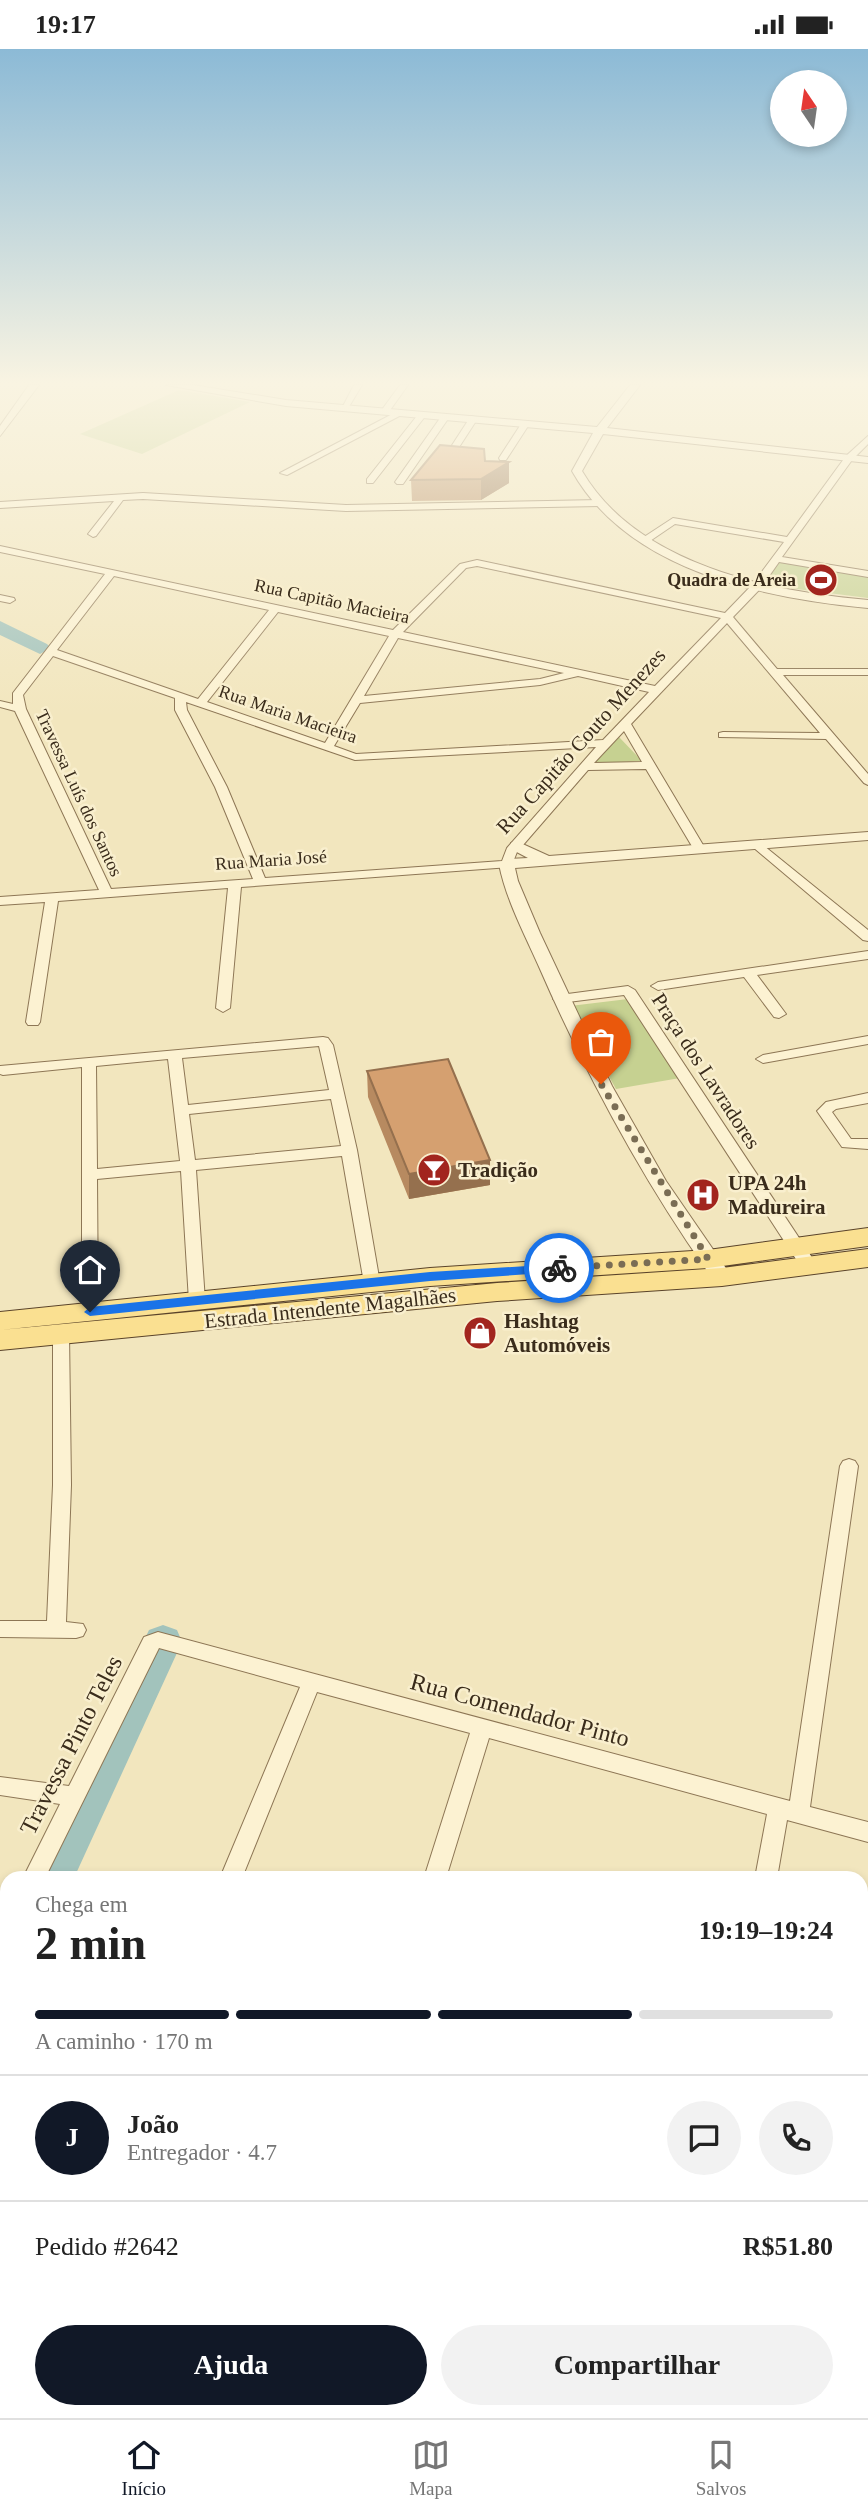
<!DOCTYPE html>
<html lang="pt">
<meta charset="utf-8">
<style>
body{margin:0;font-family:"Times New Roman",serif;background:#f2f2f2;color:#222;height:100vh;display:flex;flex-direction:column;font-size:26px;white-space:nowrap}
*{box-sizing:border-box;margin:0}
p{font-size:23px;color:#767676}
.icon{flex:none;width:38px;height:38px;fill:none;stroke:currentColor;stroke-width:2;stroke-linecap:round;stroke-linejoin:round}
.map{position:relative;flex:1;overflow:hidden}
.panel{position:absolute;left:0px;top:1822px;width:868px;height:548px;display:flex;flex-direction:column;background:#fff;border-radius:21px 21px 0 0;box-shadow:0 4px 10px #0003}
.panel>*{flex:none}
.needle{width:46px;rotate:347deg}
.tools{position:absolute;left:770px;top:21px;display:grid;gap:14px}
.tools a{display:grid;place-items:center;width:77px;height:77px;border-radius:50%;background:#fff;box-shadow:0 4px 10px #0003;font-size:35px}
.pin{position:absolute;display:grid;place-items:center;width:60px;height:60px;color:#fff;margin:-72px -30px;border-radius:50% 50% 50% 0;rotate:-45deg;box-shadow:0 0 7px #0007}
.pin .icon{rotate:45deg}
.courier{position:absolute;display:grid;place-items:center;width:70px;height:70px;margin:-35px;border:5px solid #1a73e8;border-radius:50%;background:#fff;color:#222;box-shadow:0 2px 9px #0007}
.summary em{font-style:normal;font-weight:700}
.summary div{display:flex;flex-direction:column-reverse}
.summary{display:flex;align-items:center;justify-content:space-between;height:119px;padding:0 35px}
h1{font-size:46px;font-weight:700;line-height:52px}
.bar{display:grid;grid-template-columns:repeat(4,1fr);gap:10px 7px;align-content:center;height:84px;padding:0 35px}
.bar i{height:9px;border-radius:5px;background:#e0e0e0}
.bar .selected{background:#111827}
.bar p{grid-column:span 4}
.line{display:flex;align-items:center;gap:18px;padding:0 35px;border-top:2px solid #e0e0e0}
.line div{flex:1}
.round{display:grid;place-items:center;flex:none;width:74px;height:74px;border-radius:37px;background:#f2f2f2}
.cta{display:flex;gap:14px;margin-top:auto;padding:14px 35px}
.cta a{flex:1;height:80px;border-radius:42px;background:#111827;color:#fff;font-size:28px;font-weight:700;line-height:80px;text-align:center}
.cta a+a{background:#f2f2f2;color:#222}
.status{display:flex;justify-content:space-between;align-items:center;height:49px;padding:0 35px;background:#fff;direction:ltr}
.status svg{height:19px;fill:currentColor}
.tab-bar{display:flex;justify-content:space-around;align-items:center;height:98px;border-top:2px solid #e0e0e0;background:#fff;font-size:19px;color:#767676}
.tab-bar a{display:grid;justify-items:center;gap:4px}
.tab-bar .selected{color:#111827}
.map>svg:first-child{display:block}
.green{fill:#c6d191}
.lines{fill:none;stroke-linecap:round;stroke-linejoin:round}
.river{fill:#a2c3bc;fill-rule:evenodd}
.minor-casing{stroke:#8d7655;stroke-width:2}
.tertiary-casing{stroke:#8d7655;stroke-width:2}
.primary-casing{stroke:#5a432a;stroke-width:2}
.minor{fill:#fcf2d2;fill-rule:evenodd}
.tertiary{fill:#fcf2d2;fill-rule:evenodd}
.primary{fill:#fae091;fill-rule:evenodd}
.wall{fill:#b78a60}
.shaded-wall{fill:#95704e}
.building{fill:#d5a070;stroke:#95704e;stroke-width:2}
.route{fill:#1a73e8}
.done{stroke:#7a6d54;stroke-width:7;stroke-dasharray:0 12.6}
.labels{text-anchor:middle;stroke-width:5;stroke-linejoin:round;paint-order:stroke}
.far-poi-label{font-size:18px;font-weight:bold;fill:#3a2c1b;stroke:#f9efce;text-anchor:end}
.far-street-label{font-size:18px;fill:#3a2c1b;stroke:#f9efce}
.street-label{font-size:21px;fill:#3a2c1b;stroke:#f9efce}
.poi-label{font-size:21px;font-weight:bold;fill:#3a2c1b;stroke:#f9efce;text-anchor:start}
.near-street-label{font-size:24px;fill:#3a2c1b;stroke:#f9efce}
</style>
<div class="status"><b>19:17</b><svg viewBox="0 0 49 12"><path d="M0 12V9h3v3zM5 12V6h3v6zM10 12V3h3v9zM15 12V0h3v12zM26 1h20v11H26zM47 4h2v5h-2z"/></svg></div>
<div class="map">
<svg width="868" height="2369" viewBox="0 0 868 2369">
<rect width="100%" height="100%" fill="#f2e6be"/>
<path class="green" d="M179 341 250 353 142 405 80 385Z
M778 512 868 527V549L765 536Z
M619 688 642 712 594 714Z
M628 950 680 1029 616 1040 570 957Z"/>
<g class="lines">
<path class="river" d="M0 572 47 595 51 599 40 605 0 586Z
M163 1576 177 1581 182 1593 74 1829H31L149 1581Z
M7 1903V1959L0 1962V1906Z"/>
<defs>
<path id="minor" d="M354 336H362L347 361H341Z
M400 336H408L388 364H382L381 362Z
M400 361 407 363 287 426 280 424Z
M420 363 427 365 373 434H367V430Z
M443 365 450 367 403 435H397L395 433Z
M471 367 478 369 452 409H446L445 407Z
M523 372 530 374 506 411H500L499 409Z
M868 387V395L852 411 782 508 868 522V528L779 513 760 540 733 568 777 620H868V626H783L868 725V736L864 734 826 690 719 688V684L723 683 820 684 727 574 631 675 706 801 704 804H696L646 720 588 721 517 803 511 818 241 838 230 959 223 963 216 959 228 839 58 852 40 973 38 976H28L26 973 45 853 0 856V848L99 841 15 662 0 658V652L13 655V644L105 525 0 503V497L393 581 460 515 477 511 725 564 752 536 784 493 675 475 650 492H644V488L673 469 787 488 846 407ZM477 517 721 569 655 637 403 583 466 519ZM114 527 269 561 198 650 57 601ZM278 563 389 587 325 694 207 653ZM398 589 564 624 540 630 364 647ZM53 607 175 649V661L215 738 253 830 111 840 26 660 23 646ZM578 627 649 643 603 691 356 705 334 697 360 654 540 636ZM186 653 355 711 596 698 507 799 502 812 265 829 227 738 187 661ZM624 682 642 713 594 714Z
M143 444 346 456 600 451 605 454 600 457 346 462 143 450 123 451 96 487 93 488 88 485 114 452 0 459V453Z
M0 546 14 549 15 551 10 554 0 552Z
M758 792 868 881V892L863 891 754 799 752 796Z
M868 902V910L757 926 786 965 779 969 774 968 744 928 658 941 651 937 658 933Z
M628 937 635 941 815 1213 817 1217 815 1221H803L624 946 560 954 553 950 560 946Z
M868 987V995L763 1014 756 1010 763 1006Z
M323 988 328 989 333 996 357 1101 380 1234 378 1238H366L364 1234 342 1107 196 1121 205 1252 203 1256H191L189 1252 181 1122 97 1130 98 1263 96 1267H84L82 1263V1018L3 1026 0 1025V1017ZM319 997 329 1041 188 1056 182 1009ZM168 1010 180 1112 97 1120 96 1017ZM331 1050 341 1097 195 1111 189 1065Z
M868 1044V1054L836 1060 832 1063 851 1090H868V1100L842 1098 817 1062 826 1053Z
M61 1278 67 1280 69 1284 71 1436 66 1573 83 1575 86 1581 83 1587 76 1589 0 1588V1572H47L53 1436V1284L55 1280Z
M849 1410 855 1412 858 1417 810 1758 868 1773V1793L787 1771 777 1829H755L767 1765 489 1689 446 1829H424L470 1684 317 1643 242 1829H220L300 1638 159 1599 45 1829H23L60 1755 0 1746V1728L69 1737 144 1588 158 1583 790 1752 840 1417 843 1412Z
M7 1873V1906L0 1909V1876Z
M35 2362H61L58 2369H32Z
M192 2362H218L216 2369H190Z
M276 2362H302L301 2369H275Z"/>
<path id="tertiary" d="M29 336H39L0 387V377Z
M166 336H193L286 351 597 378 630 336H640L607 379 868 408V414L603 385 582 422C636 515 770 543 868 551V559C763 549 628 522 572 422L593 384 286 357Z
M868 783V791L515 819 518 832 540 884 612 1037 666 1132 732 1228 722 1235 715 1233C645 1135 588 1030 540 920 525 886 506 851 499 815L507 810 528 809 511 800V794L516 792 549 807Z"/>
<path id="primary" d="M868 1179V1197L708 1219 430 1237 0 1281V1263L430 1219 708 1201Z
M868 1200V1218L722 1237 497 1252 0 1301V1281L497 1234 722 1219Z"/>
</defs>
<use href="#minor" class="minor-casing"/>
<use href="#tertiary" class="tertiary-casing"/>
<use href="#primary" class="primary-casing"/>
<use href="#minor" class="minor"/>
<use href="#tertiary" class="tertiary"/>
<use href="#primary" class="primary"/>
</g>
<path class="wall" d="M485 412 509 434 481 451 412 452 411 431Z
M367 1022 490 1111V1136L409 1150 368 1048Z"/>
<path class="shaded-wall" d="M509 413V434L481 451V430Z
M490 1111V1136L409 1150V1125Z"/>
<path class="building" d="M440 396 484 400 485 412 509 413 481 430 411 431Z
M448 1010 490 1111 409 1125 367 1022Z"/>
<linearGradient id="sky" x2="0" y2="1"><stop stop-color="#8cbad6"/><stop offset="0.5" stop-color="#f9f4e2"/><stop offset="1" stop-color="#f9f4e2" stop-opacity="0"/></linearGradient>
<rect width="868" height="668" fill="url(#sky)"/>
<path class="route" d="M559 1215 565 1219 559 1223 430 1232 90 1267 84 1263 90 1258 430 1223Z"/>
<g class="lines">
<path class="done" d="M559 1219 708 1210 601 1035"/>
</g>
<defs>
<symbol id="stadium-disc" viewBox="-11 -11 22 22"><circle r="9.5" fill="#a2251e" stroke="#f9efce"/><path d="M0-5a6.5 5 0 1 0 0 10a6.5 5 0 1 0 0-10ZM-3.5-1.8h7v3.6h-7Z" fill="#fff"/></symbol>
<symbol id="bar-disc" viewBox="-11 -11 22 22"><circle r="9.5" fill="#a2251e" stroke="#f9efce"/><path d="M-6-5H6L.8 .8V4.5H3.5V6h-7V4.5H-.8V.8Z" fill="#fff"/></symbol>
<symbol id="hospital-disc" viewBox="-11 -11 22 22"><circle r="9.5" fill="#a2251e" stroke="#f9efce"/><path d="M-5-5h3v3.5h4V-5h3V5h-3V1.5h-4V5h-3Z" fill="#fff"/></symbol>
<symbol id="shop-disc" viewBox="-11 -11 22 22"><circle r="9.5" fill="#a2251e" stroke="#f9efce"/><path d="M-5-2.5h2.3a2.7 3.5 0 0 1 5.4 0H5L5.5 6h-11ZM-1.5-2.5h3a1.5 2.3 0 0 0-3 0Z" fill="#fff"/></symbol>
</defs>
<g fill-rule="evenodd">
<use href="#stadium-disc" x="802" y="512" width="38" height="38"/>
<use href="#bar-disc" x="415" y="1102" width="38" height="38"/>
<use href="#hospital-disc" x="684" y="1127" width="38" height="38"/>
<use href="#shop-disc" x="461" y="1265" width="38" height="38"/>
</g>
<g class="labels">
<g class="far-poi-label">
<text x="796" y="537">Quadra de Areia</text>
</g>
<g class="far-street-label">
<text transform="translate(332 552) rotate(12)" y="6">Rua Capitão Macieira</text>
<text transform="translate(288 665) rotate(19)" y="6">Rua Maria Macieira</text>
<text transform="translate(79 744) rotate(65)" y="6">Travessa Luís dos Santos</text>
<text transform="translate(271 811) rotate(-4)" y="6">Rua Maria José</text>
</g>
<g class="street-label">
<text transform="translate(581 692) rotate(-48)" y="7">Rua Capitão Couto Menezes</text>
<text transform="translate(706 1022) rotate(57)" y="7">Praça dos Lavradores</text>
<text transform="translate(330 1259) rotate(-6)" y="7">Estrada Intendente Magalhães</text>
</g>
<g class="poi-label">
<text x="458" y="1128">Tradição</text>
<text x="728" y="1141">UPA 24h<tspan x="728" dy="24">Madureira</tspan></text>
<text x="504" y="1279">Hashtag<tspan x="504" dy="24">Automóveis</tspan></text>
</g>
<g class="near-street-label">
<text transform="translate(520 1661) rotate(15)" y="8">Rua Comendador Pinto</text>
<text transform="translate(71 1696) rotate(-63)" y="8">Travessa Pinto Teles</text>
</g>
</g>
</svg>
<div class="tools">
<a><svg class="needle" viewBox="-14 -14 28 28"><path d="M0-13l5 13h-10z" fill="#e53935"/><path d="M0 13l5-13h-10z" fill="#767676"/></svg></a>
</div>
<div class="pin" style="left:601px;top:1035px;background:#ea580c"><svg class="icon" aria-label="bag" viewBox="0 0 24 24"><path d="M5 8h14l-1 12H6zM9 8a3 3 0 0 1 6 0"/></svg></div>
<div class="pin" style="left:90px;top:1263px;background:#1f2937"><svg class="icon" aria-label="home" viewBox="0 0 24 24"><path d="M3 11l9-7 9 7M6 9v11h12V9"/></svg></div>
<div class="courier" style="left:559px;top:1219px"><svg class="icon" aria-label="bike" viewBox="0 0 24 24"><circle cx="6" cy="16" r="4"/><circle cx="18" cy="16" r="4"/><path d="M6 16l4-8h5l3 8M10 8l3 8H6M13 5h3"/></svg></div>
<section class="panel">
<div class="summary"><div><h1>2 min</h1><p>Chega em</p></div><em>19:19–19:24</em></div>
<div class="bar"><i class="selected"></i><i class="selected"></i><i class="selected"></i><i></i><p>A caminho · 170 m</p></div>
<div class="line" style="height:126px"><b class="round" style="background:#111827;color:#fff">J</b><div><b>João</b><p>Entregador · 4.7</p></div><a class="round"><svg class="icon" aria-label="chat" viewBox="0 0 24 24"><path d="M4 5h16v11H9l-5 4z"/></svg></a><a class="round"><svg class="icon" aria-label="phone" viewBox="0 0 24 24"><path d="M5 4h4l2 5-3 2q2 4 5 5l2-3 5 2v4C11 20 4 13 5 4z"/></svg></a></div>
<div class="line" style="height:91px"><div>Pedido #2642</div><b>R$51.80</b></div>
<div class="cta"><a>Ajuda</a><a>Compartilhar</a></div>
</section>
</div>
<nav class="tab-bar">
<a class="selected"><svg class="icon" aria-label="home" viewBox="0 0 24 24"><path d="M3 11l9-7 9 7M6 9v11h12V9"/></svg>Início</a>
<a><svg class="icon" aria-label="map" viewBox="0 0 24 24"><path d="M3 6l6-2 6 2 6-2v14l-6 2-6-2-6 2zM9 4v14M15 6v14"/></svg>Mapa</a>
<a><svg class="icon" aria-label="saved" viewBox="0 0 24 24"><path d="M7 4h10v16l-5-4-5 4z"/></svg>Salvos</a>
</nav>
